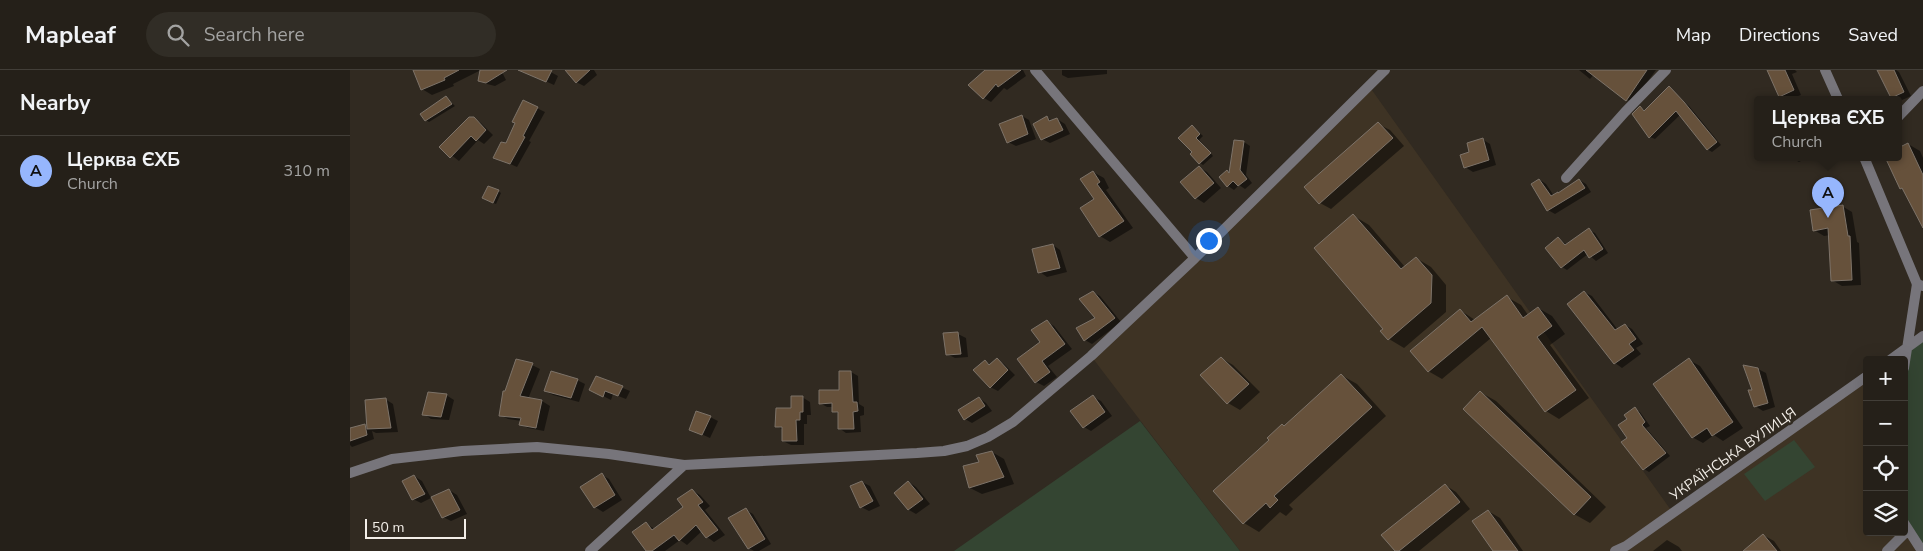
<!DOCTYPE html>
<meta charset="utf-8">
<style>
:root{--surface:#252019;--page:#312d26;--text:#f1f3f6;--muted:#a3a3a2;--line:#423e38;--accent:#96b6fd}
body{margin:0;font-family:"Nunito Sans",sans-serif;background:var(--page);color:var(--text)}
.controls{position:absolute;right:15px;bottom:15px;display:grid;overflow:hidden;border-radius:5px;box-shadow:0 5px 20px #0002}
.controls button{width:45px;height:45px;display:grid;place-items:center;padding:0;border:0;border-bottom:1px solid var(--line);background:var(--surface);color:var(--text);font:25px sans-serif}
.scale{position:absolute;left:15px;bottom:12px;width:101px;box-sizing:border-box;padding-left:5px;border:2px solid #f3eee8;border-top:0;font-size:14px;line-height:18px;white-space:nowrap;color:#f3eee8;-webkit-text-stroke:4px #312a21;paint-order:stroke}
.you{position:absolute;left:858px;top:170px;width:18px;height:18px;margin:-12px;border:4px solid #fff;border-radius:50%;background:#1a73e8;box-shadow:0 0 0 8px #1a73e833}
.badge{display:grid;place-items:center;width:32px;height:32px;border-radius:50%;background:var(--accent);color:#111;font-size:16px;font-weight:700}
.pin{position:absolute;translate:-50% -41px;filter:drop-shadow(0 1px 2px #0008)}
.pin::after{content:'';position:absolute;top:26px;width:18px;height:15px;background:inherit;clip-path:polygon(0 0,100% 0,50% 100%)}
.popup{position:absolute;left:1404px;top:26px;width:148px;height:65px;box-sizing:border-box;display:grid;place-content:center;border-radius:5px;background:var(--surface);filter:drop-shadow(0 1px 4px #0005);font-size:16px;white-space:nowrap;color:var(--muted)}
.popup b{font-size:19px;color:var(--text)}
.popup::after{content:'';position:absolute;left:50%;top:100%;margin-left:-10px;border:10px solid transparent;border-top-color:var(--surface)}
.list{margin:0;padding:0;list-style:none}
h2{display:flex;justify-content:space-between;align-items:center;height:65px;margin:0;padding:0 20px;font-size:21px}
h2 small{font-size:16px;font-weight:400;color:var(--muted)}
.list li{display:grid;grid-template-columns:32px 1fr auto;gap:15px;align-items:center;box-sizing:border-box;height:70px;padding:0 20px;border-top:1px solid var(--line)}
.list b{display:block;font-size:19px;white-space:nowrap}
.list p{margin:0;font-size:16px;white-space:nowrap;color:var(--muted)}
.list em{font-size:16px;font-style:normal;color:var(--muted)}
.icon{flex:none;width:28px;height:28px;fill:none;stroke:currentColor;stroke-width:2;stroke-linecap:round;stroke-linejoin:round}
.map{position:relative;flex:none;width:1573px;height:481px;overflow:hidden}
header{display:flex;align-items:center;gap:30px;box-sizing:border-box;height:70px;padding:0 25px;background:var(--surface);border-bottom:1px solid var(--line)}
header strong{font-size:24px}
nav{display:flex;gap:28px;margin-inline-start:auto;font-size:18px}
.search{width:350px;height:45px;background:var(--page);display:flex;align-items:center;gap:12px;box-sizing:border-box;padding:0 18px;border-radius:28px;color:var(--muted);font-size:19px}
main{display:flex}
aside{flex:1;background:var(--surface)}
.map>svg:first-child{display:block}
</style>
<header>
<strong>Mapleaf</strong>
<div class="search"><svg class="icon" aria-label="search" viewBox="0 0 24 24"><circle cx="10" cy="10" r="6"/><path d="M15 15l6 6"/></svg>Search here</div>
<nav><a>Map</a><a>Directions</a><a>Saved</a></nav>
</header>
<main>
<aside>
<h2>Nearby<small></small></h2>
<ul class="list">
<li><span class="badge">A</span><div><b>Церква ЄХБ</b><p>Church</p></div><em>310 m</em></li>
</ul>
</aside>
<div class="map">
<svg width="1573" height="481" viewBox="0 0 1573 481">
<rect width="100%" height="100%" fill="#312a21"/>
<path fill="#3e3324" d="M 1019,16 L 1323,443 L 1517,306 L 1517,462 L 1554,462 L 1572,481 L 890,481 L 741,286 Z"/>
<path fill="#344532" d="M 1573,266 L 1573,481 L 1554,453 L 1554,298 L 1559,277 Z
M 790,351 L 890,481 L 604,481 Z
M 1444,370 L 1465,397 L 1415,431 L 1394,404 Z"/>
<path fill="#0007" d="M 67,0 L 131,0 L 103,14 L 104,16 L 82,25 L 72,19 Z
M 131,0 L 146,0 L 153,4 L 156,10 L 145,16 L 137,14 L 129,10 Z
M 181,0 L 197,0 L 208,6 L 204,15 L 180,4 Z
M 216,0 L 244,0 L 247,5 L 234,16 L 226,12 Z
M 635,0 L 673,0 L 676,6 L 657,20 L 654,18 L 641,32 L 634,28 Z
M 712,0 L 757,0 L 757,4 L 718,8 L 712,5 Z
M 1229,0 L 1245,0 L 1247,1 L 1240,9 Z
M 1265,0 L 1306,0 L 1282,33 L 1249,8 Z
M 1418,0 L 1445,0 L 1447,2 L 1442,4 L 1451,25 L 1440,29 L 1436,29 L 1430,26 Z
M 1536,0 L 1546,0 L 1549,2 L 1561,26 L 1550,31 L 1542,27 Z
M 1319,18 L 1339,36 L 1371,75 L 1362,82 L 1357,79 L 1330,45 L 1305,69 L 1300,67 L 1291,38 L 1296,41 Z
M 96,27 L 105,36 L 79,52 L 76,50 Z
M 174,32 L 195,42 L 179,71 L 181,72 L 167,97 L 144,87 L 157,75 Z
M 672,46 L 679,50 L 686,69 L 666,76 L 658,72 Z
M 123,48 L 131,53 L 143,65 L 134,74 L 128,70 L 109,91 L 91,77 Z
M 697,48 L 703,51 L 707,49 L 715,54 L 720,64 L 700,73 L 692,69 Z
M 1028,54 L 1040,60 L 1054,76 L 981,139 L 970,133 Z
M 842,56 L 853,66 L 849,70 L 863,86 L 853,95 L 850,93 L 843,82 Z
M 1132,69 L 1140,74 L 1146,95 L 1123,102 L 1115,97 L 1121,83 Z
M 894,72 L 900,76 L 896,105 L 902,113 L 895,119 L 889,115 L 884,120 L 878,116 L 880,104 Z
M 1558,74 L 1570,81 L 1573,88 L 1573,155 L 1554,120 L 1551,118 L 1536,87 L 1548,87 L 1548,79 Z
M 1440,87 L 1459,87 L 1449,92 Z
M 849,97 L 857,102 L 871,118 L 854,133 L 846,128 L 832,112 Z
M 743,102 L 754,108 L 759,118 L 756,120 L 783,158 L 760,172 L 750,166 Z
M 1190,110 L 1196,114 L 1204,126 L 1229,110 L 1236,114 L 1241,122 L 1205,144 L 1198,140 L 1182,115 Z
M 148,121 L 151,123 L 146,134 L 137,130 Z
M 1492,136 L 1502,142 L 1507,172 L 1509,173 L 1511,215 L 1492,216 L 1482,210 L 1480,165 L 1474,166 L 1464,160 Z
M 1004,146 L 1019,155 L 1055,197 L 1066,188 L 1081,197 L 1096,215 L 1096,242 L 1054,278 L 1039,269 L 1032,261 L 1035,259 Z
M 1239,160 L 1245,163 L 1258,183 L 1246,191 L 1238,184 L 1217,200 L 1212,197 L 1209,168 L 1217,175 Z
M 703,175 L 710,180 L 717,202 L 697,207 L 690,202 Z
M 743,222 L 750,226 L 771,252 L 742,274 L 735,270 L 747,248 Z
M 1234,222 L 1242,226 L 1268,260 L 1275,255 L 1282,259 L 1293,274 L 1286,278 L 1291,284 L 1272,298 L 1265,293 Z
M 1157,227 L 1171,235 L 1178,245 L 1188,238 L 1202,246 L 1215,264 L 1200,275 L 1239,328 L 1209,349 L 1196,341 L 1141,268 L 1092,309 L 1078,301 L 1110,240 L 1125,250 Z
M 697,252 L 704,256 L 722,279 L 698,296 L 707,307 L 694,316 L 686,312 L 692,272 Z
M 608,264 L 616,268 L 618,287 L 605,288 L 597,284 Z
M 871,288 L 883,295 L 910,322 L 890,340 L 878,333 L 851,305 Z
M 647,290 L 654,294 L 665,305 L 648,321 L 640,317 L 635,292 L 641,295 Z
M 1339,290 L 1350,296 L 1393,358 L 1373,371 L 1364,365 L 1353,373 L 1342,367 Z
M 182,295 L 190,299 L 178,329 L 192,331 L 200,336 L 194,361 L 178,358 L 171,354 L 172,351 L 158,349 L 150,345 Z
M 1408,299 L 1416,303 L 1425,337 L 1413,341 L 1405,336 L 1404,321 Z
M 490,302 L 501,302 L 508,306 L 509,334 L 514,337 L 514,345 L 510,346 L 511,362 L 496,363 L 489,358 L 489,344 L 483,341 L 483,337 L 477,337 L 470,333 L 490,322 Z
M 991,305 L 1007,314 L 1036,346 L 939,435 L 943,439 L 936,446 L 930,442 L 909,462 L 894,453 L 921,370 L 933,355 L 935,357 Z
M 247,307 L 280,321 L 276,329 L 263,324 L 261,330 L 249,324 Z
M 227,310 L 235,314 L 229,332 L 203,325 L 195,321 Z
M 1130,322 L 1146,331 L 1256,437 L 1240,453 L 1224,444 Z
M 96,325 L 104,330 L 99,350 L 81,349 L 74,344 Z
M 452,327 L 460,332 L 461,345 L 457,345 L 457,354 L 454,354 L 454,375 L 441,375 L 433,371 L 433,360 L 427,356 Z
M 743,327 L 751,331 L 762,346 L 741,361 L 734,357 Z
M 629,328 L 636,333 L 642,341 L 622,353 L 615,349 Z
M 35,329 L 43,334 L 48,362 L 26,363 L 22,361 L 24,369 L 2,377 L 0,375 L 0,360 L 14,355 L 18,357 Z
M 1285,339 L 1290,342 L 1300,356 L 1296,358 L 1320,386 L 1299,402 L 1294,399 L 1279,368 L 1278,350 Z
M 360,347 L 368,351 L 360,368 L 340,359 Z
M 642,382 L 654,389 L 664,414 L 632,424 L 620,418 L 614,397 L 631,392 Z
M 252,405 L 259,409 L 272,430 L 253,442 L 245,437 Z
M 64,406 L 72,411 L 81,428 L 99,420 L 107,425 L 117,444 L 101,451 L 93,447 L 83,427 L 71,433 L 63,429 Z
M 512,412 L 520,416 L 530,436 L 519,441 L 511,437 Z
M 559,412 L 566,417 L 580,434 L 566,444 L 559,440 L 545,423 Z
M 1095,415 L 1106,422 L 1120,439 L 1069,481 L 1046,481 Z
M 342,420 L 350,425 L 360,436 L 355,440 L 375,465 L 364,472 L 357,467 L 352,461 L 337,475 L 330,470 L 315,481 L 297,481 L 296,454 L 305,459 L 335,437 Z
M 396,440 L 403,444 L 421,474 L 409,481 L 404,481 L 399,478 Z
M 1138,441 L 1150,448 L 1173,481 L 1145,481 Z
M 1413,465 L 1424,471 L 1431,481 L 1395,481 Z
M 1317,470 L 1329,477 L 1332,481 L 1303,481 Z"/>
<path fill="#66513b" stroke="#7d7369" d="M 63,0 L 109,0 L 94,8 L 95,10 L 71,20 Z
M 130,0 L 157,0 L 136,13 L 128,11 Z
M 168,0 L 202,0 L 196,12 Z
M 215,0 L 240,0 L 226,13 Z
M 635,0 L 671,0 L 648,17 L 646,14 L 633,29 L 618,15 Z
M 1236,0 L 1297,0 L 1276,31 Z
M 1417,0 L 1435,0 L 1444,20 L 1429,27 Z
M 1527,0 L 1544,0 L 1554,22 L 1541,28 Z
M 1319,16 L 1334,32 L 1367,72 L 1357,80 L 1326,41 L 1299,68 L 1282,44 L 1290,36 L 1294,41 Z
M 96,26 L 102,34 L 75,51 L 70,44 Z
M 173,30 L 188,37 L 173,66 L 175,67 L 160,94 L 143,88 L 151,72 L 156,73 L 165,53 L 162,52 Z
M 672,45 L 678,64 L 657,73 L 649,54 Z
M 697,46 L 699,51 L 707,48 L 713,60 L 691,70 L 683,54 Z
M 119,47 L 124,47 L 136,60 L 126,71 L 121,66 L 100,88 L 89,77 Z
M 1028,52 L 1043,68 L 969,134 L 954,117 Z
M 842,55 L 850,64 L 846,68 L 861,83 L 849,94 L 840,84 L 842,82 L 828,68 Z
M 1133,68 L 1139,90 L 1114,98 L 1110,85 L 1119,82 L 1117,73 Z
M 884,70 L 894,71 L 890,100 L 897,109 L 888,116 L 883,111 L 877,117 L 869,107 L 877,100 L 879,103 Z
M 1558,73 L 1573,105 L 1573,158 L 1552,118 L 1550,119 L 1535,87 L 1548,87 L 1548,78 Z
M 849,96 L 864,113 L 845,129 L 830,112 Z
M 743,101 L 750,112 L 747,114 L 774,151 L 749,167 L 730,138 L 744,129 L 730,109 Z
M 1189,109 L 1201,126 L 1208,122 L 1208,123 L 1229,109 L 1235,118 L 1197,141 L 1181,114 Z
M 138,116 L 149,120 L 143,133 L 132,128 Z
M 1493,135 L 1498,166 L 1500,166 L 1502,210 L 1481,211 L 1478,158 L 1463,161 L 1460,140 Z
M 1003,144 L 1051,199 L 1066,187 L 1082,205 L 1081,233 L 1038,270 L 1030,261 L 1033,259 L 964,178 Z
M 1239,158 L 1253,179 L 1239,188 L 1234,180 L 1211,198 L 1195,178 L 1208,167 L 1215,175 Z
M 703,174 L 710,198 L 688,203 L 682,179 Z
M 743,221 L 765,248 L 734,271 L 726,258 L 745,248 L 729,229 Z
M 1234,221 L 1265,260 L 1275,254 L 1286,269 L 1279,274 L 1284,280 L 1264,294 L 1217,234 Z
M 1157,225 L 1173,248 L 1188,237 L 1202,256 L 1187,267 L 1226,320 L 1195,342 L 1132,257 L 1078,302 L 1060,281 L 1110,239 L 1121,252 Z
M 697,250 L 715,274 L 692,291 L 700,302 L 685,313 L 667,289 L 690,272 L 681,260 Z
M 608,262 L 611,284 L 596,285 L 593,263 Z
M 871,287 L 899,314 L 877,334 L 850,305 Z
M 647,288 L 658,300 L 640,318 L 623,300 L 635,290 L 639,295 Z
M 1339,288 L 1383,352 L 1362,366 L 1357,358 L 1342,368 L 1303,314 Z
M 166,289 L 183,293 L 170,326 L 192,330 L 186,358 L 169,355 L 171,348 L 149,346 L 153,321 L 155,321 Z
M 1393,295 L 1408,298 L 1418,333 L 1404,337 L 1398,320 L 1402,320 Z
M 201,301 L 228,309 L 221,328 L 194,321 Z
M 489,301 L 501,301 L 503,332 L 507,332 L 508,341 L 503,342 L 504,359 L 488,359 L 488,342 L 482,342 L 482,333 L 469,334 L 469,320 L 489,320 Z
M 991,304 L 1022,337 L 924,426 L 928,430 L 920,438 L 916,433 L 893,454 L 863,421 L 919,370 L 917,368 L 932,354 L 934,356 Z
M 246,306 L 273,316 L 268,326 L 255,321 L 253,327 L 239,320 Z
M 1130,321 L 1241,427 L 1224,445 L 1113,339 Z
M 78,322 L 97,324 L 91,347 L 72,345 Z
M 743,325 L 755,342 L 733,358 L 720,341 Z
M 441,326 L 453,326 L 453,342 L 450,342 L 450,350 L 446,350 L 447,371 L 432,371 L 432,357 L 425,357 L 426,338 L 441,338 Z
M 629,327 L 635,336 L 614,350 L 608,340 Z
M 36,328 L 41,358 L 17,359 L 15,330 Z
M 1285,337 L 1295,352 L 1292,355 L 1316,383 L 1293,400 L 1271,372 L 1277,368 L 1268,355 L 1277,349 L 1274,345 Z
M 346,341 L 361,346 L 352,365 L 339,360 Z
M 15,354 L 17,365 L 0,371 L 0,358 Z
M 642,381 L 654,407 L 619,418 L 613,396 L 629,392 L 626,385 Z
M 252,403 L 265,425 L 244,438 L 230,417 Z
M 64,405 L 75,424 L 62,430 L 52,411 Z
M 512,411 L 523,431 L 510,438 L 500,416 Z
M 558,411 L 573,429 L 558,440 L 544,423 Z
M 1095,414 L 1110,432 L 1049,481 L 1045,481 L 1031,465 Z
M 99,419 L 110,440 L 92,448 L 81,427 Z
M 342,419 L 353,432 L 348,435 L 368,460 L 356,468 L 346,455 L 329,471 L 324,465 L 302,481 L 296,481 L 282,462 L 296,452 L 302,460 L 333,437 L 327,429 Z
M 396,438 L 415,469 L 398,479 L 378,448 Z
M 1138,440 L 1168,481 L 1143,481 L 1122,451 Z
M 1413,464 L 1427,481 L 1393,481 Z"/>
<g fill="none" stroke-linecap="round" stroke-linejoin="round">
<path stroke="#77757b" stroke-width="10" d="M 685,0 L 845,188
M 1548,47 L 1573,21
M 1216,108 L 1275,42 L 1316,0
M 1540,290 L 1573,266
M 1554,298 L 1567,214
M 0,403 L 42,389 L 112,381 L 187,377 L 259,384 L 334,395 L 567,383 L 594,381 L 617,376 L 638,367 L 663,352 L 741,286 L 845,188 L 1035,0
M 1554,453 L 1572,481
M 240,481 L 334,395
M 1265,481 L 1276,476 L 1517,306
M 1537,481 L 1558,460"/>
<path stroke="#77757b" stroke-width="10" d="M 1475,0 L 1488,29
M 1514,87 L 1567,214 L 1573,216"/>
</g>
<g text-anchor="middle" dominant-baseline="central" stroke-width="5" stroke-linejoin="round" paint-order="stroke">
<g font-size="14" fill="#f3eee8" stroke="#312a21">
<text transform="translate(1383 384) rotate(-35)">УКРАЇНСЬКА ВУЛИЦЯ</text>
</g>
</g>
</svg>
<div class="controls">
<button>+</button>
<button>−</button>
<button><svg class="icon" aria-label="locate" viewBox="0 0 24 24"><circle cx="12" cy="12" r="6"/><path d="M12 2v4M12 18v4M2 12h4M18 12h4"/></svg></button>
<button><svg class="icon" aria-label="layers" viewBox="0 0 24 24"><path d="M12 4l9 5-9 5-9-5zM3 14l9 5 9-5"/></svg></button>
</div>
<div class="scale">50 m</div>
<div class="you"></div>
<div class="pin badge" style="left:1478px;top:148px">A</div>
<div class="popup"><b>Церква ЄХБ</b>Church</div>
</div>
</main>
